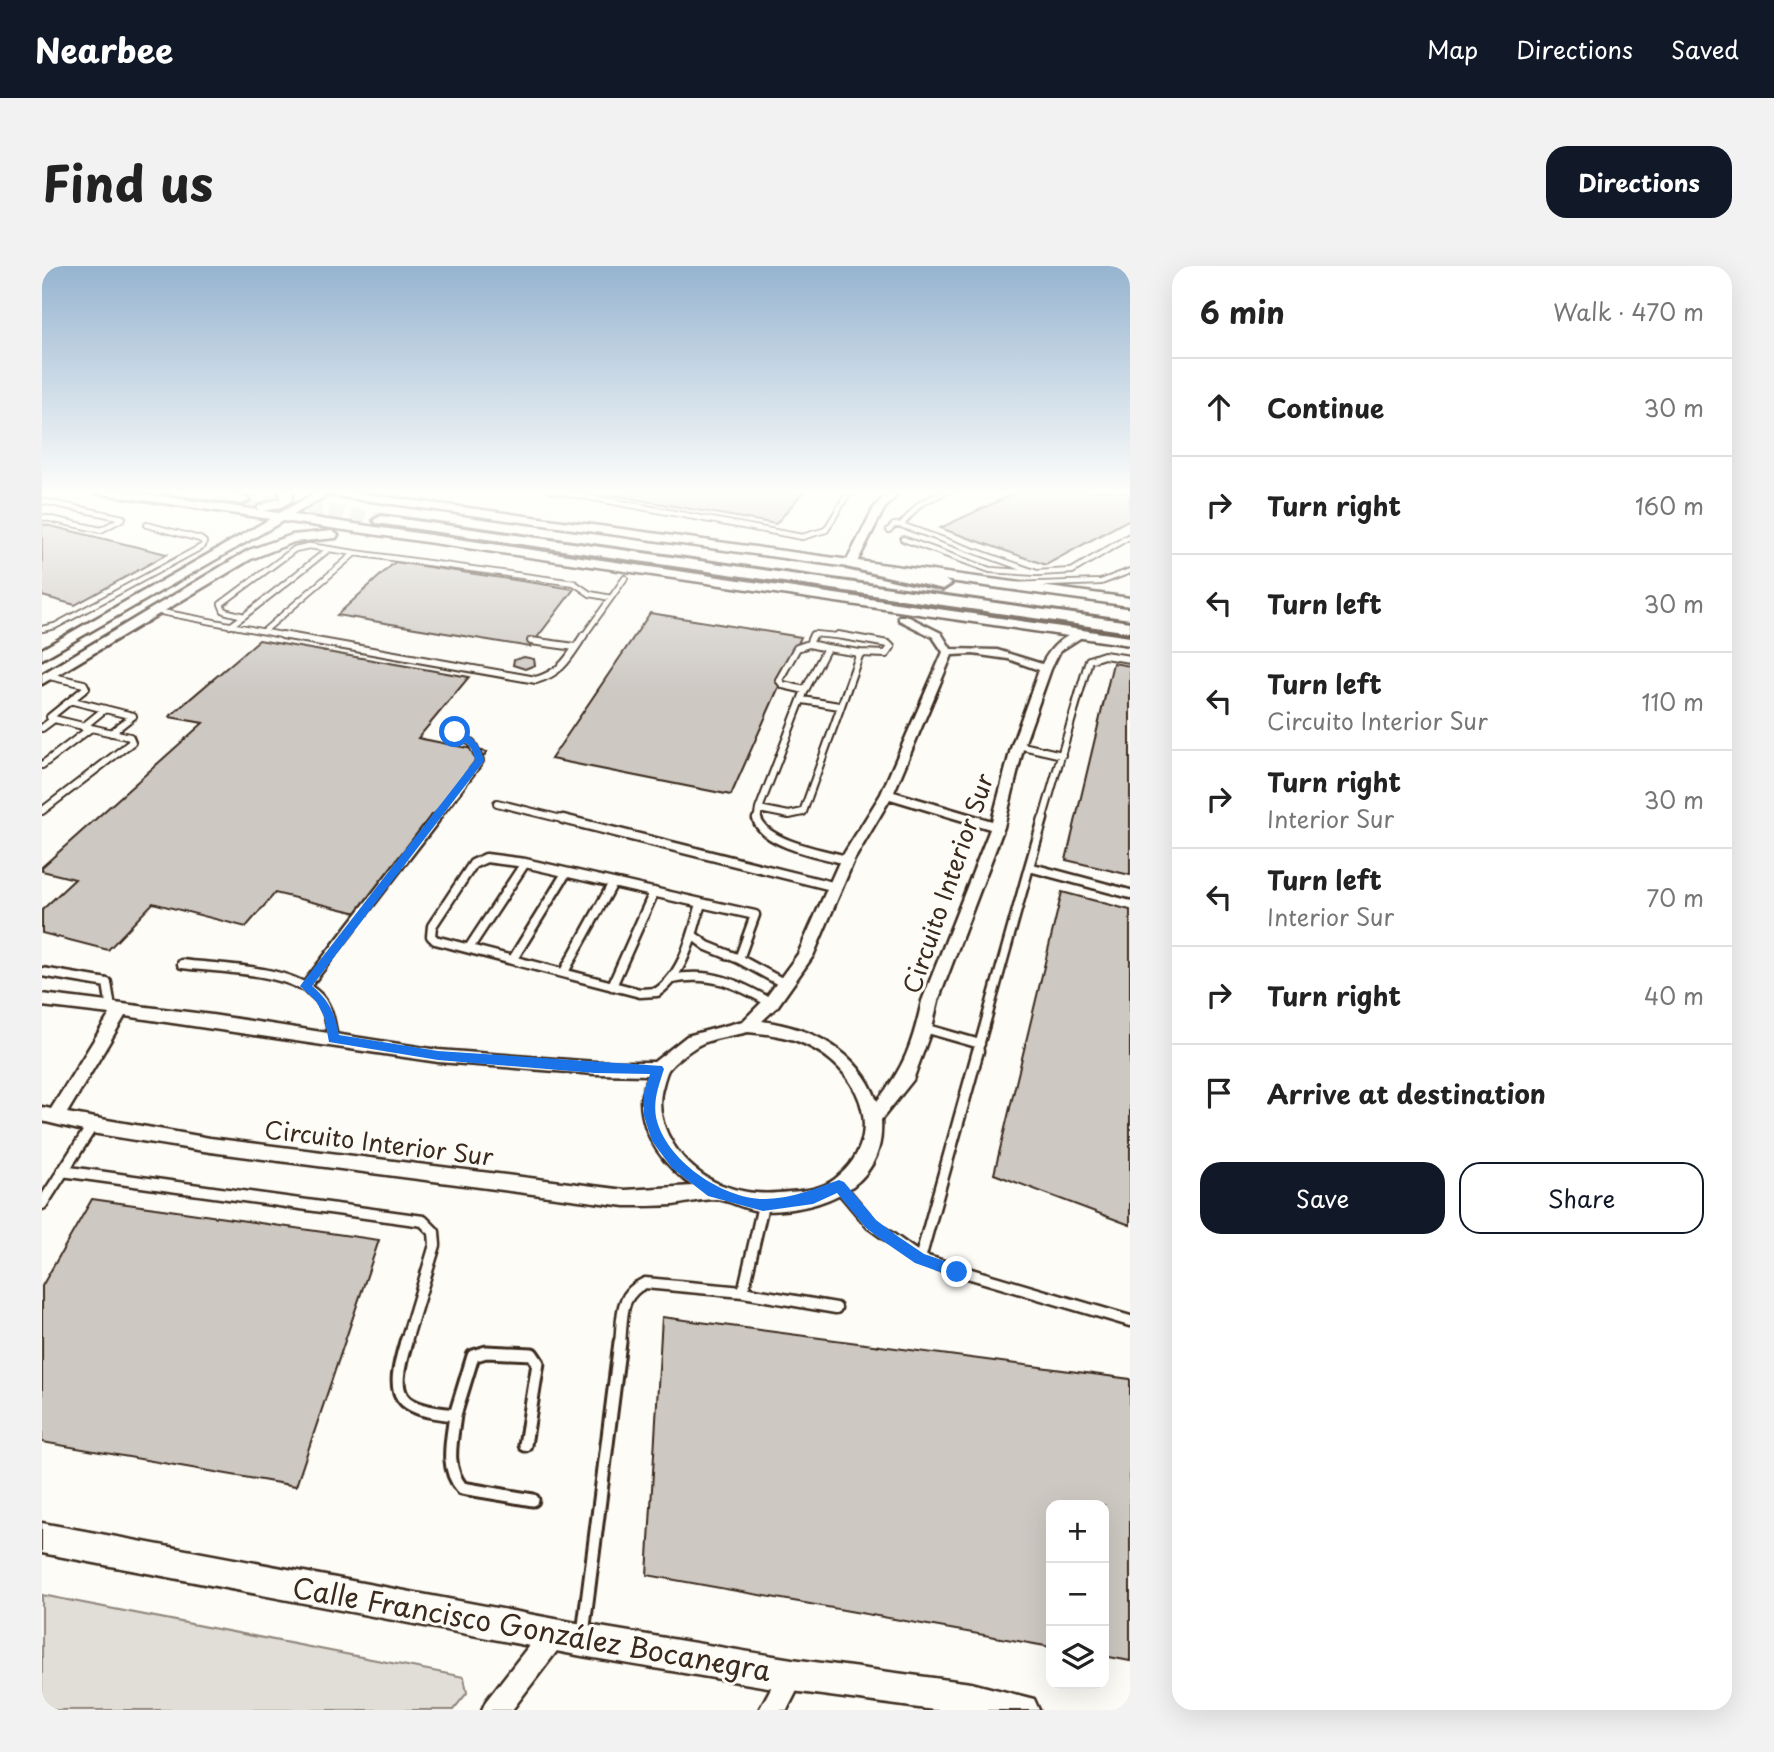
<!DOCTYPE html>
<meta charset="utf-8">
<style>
:root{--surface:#fff;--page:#f2f2f2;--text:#222;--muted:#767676;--line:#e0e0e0;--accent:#111827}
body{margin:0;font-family:"Playpen Sans",sans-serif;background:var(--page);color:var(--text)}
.controls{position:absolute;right:21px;bottom:21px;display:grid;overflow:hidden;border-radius:14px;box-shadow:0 7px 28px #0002}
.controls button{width:63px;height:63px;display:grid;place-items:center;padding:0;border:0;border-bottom:2px solid var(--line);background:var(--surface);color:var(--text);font:35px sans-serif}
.stop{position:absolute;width:21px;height:21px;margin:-16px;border:5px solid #1a73e8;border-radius:50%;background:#fff}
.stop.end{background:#1a73e8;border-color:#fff;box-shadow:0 2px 7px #0008}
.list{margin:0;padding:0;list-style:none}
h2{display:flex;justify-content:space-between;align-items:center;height:91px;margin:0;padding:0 28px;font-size:30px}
h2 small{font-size:23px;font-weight:400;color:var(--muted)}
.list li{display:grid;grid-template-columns:46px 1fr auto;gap:21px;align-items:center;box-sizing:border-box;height:98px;padding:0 28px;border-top:2px solid var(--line)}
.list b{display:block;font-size:26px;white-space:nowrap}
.list p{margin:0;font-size:23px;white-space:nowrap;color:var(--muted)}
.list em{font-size:23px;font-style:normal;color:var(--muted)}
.actions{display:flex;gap:14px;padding:21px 28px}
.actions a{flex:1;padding:16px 0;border:2px solid var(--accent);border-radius:21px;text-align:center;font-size:24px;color:var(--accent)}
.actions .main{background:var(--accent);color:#fff}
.icon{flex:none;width:38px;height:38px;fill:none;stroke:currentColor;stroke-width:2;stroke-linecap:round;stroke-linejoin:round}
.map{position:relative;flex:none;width:1088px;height:1444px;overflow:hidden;border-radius:21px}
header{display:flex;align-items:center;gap:42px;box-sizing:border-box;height:98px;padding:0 35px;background:var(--accent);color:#fff}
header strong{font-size:33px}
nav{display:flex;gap:38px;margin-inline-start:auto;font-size:24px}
.intro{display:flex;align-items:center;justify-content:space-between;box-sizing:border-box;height:168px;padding:0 42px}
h1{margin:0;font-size:49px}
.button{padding:18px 32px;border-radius:21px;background:var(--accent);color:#fff;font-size:24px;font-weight:700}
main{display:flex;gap:42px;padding:0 42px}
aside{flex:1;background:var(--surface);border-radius:21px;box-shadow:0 7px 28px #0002}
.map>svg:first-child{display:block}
</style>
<header>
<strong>Nearbee</strong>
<nav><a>Map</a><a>Directions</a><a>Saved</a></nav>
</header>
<div class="intro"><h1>Find us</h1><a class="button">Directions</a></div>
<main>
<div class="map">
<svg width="1088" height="1444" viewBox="0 0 1088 1444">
<rect width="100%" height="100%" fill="#fdfcf7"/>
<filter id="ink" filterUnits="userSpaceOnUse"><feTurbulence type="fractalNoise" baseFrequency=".0143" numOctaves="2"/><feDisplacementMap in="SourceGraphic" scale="14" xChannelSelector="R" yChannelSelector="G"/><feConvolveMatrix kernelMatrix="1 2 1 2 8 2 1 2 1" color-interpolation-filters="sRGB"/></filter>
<g filter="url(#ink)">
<path fill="#e1ded7" stroke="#8e847a" stroke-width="2" d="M 0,1329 L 422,1411 L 425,1427 L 411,1444 L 0,1444 Z"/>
<path fill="#cdc8c2" stroke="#3b2a1e" stroke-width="2" d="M 541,224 L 763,224 L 734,258 Z
M 980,224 L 1073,224 L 1088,228 L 1088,253 L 1004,299 L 898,262 Z
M 0,258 L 125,288 L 33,339 L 0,330 Z
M 353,296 L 532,323 L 488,381 L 295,349 Z
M 608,347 L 759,371 L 689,529 L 509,493 Z
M 217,374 L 427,411 L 376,472 L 445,486 L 324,649 L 233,627 L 204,661 L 111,637 L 66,684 L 0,667 L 0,644 L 33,613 L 0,605 L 0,601 L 161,457 L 127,451 Z
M 482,391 L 492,393 L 493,399 L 483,403 L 471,399 L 472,394 Z
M 1071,397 L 1088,400 L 1088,609 L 1024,594 Z
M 1020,626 L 1088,644 L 1088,959 L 952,908 Z
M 50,933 L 337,974 L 254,1220 L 0,1176 L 0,1020 Z
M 620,1051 L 1088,1113 L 1088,1395 L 1062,1390 L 1062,1239 L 1009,1239 L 1009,1381 L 605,1309 Z"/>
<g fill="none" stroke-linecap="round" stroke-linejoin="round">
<path stroke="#d6d2cc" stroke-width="15" stroke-dasharray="15 7" stroke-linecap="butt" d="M 200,234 L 339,254"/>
<g stroke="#3b2a1e" stroke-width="8">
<path id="service-far4" d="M 508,224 L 760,271 L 784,264 L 808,224
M 0,235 L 81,252 L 59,264 L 0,251
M 859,259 L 878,238 L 907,224
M 847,264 L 852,259 L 859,259 L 995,307 L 948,304 L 861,273
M 313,287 L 532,317 L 548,328 L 569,332 L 583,312
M 995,307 L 1030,305 L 1088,270
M 972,319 L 1059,316 L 1088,305
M 114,345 L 250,371
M 202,350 L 287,283 L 313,287 L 222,365
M 188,360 L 202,350 L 182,345 L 179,338 L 253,283 L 267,280 L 287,283
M 0,363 L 13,360 L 161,280 L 162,276 L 158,273 L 105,259
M 541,371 L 569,332
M 771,371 L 772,368 L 806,371"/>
</g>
<g stroke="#3b2a1e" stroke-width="10">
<path id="service-far3" d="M 240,369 L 494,414 C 521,406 527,391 542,369
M 489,375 L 533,381
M 785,382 L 818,387
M 7,410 L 42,418 L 44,422 L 8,451 L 12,453
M 763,424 L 741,419 L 737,414 L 755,382 L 767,378
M 761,434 L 797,440
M 31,435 L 91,450
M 41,461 L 63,443
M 0,462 L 12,453 L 49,462 L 0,499
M 69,467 L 91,450
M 976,479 L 1020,489
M 455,537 L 528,555
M 717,543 L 747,549 L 761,546 L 818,387 L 844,388 L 849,381 L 846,378 L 796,369
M 717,543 L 763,424 L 785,382 L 767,378 L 771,369
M 0,545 L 90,476 L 88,471 L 49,462
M 392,555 L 438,495 L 430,477 L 413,466
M 715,555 L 717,543
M 1000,555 L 1047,394 L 1062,389 L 1088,393"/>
</g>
<g stroke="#3b2a1e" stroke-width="13">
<path id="service-far2" d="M 521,553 L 794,621
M 715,553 C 722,578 782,588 805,594
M 1001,553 L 987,601 L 1088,628
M 444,592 L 483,597 L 659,637 C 651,667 642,708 615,726 L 598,727 L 393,674 L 389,670 L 390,660 L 431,598 Z
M 659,637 L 713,649 L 697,693
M 650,669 L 665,680 L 697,693 L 743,718
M 427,682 L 483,597
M 471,693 L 524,607
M 140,698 C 179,703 249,702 277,732 C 287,743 289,759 291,773
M 0,706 L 65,717 L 69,742
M 522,706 L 571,617
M 630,713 C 669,705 696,718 729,737
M 264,720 L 393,553
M 570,720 L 612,626
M 882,762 L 938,778
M 935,787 L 987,601"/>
</g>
<g stroke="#3b2a1e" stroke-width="15">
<path id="service-far1" d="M 20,905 L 381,955 L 392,966 L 393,979 L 363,1078
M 797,920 L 829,958 L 878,993 L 1088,1055
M 0,938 L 50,860
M 878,993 L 936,785
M 701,1026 L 794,1042
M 578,1078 C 581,1052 576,1029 603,1017 L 701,1026 L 721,939"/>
</g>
<g stroke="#3b2a1e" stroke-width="17">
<path id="service" d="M 364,1076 C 347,1132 355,1143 413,1149 C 410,1174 402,1201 420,1222 L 491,1234
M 413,1149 L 431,1090 L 444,1086 L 490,1088 L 496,1097 L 483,1179
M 541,1368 L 578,1076"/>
</g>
<g stroke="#3b2a1e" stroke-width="5">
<path id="minor" d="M 857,350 L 865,350 L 899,367 L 909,383 L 955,384 L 1000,398 C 1010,379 1021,370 1041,364 L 1046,367 L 1018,385 L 1009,403 L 982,479 L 962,561 L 896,735 L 890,762 L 871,814 L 839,854 C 844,923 777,945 720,945 C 704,945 689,934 674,933 C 660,933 645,937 631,939 C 615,940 599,940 583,940 L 168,886 L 50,867 L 0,855 L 0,841 L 9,843 L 68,748 L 0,740 L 0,728 L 170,749 L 396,784 L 553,796 L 612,796 L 645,770 L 701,755 L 723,733 L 756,688 L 798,594 L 839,528 L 901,386 L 891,371 L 857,354 ZM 931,388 L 966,393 L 997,404 L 970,479 L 950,555 L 852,526 L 910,389 ZM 848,533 L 948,563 L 880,735 C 871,776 862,803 835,835 C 817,785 770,762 720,755 L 735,741 L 771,690 L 812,594 ZM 83,750 L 396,796 L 553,808 L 607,809 C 604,817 599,827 599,835 C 600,871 623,901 651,920 L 583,924 L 168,872 L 25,847 ZM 706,766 C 729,768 752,771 772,783 C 823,811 843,875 793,913 C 780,923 763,925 747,926 C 723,929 703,928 680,919 C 642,905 608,859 621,819 C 622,815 624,808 626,804 C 632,796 647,785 655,780 C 669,772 690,770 706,766 Z
M 512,1355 L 521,1359 L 525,1368 L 521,1377 L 470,1444 L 440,1444 L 444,1435 L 503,1359 Z
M 750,1396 L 759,1400 L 763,1409 L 745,1444 L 717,1444 L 741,1400 Z"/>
</g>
<g stroke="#3b2a1e" stroke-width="5">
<path id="tertiary" d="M 848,224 L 859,224 L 842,243 L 813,300 L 805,300 L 803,298 L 832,242 Z
M 0,1257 L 540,1358 L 750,1393 L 929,1417 L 992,1433 L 997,1444 L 892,1444 L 750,1425 L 540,1390 L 0,1287 Z"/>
</g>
<g stroke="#3b2a1e" stroke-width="5">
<path id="secondary" d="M 49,224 L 76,224 L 216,244 L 216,240 L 239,232 L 236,224 L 248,224 L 251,227 L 249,235 L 239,241 L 222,245 L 237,247 L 272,228 L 265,224 L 293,224 L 1088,332 L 1088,340 L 285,229 L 251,249 L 1088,371 L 1088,379 L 241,255 L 0,393 L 0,383 L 228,253 L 54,227 Z
M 290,265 L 296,269 L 294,272 L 252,276 L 209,293 L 0,418 L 0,408 L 207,284 L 250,269 Z"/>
</g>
<g stroke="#3b2a1e" stroke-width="6">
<path id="trunk" d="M 122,224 C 142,223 192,222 207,234 L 200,238 L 129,228 Z
M 339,250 L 1088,356 L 1088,366 L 334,257 L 332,254 Z
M 809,294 L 901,313 L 909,318 L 901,323 L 804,301 L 802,298 Z"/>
</g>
<use href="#service-far4" stroke="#fdfcf7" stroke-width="4.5"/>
<use href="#service-far3" stroke="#fdfcf7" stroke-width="6"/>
<use href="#service-far2" stroke="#fdfcf7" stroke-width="8"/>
<use href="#service-far1" stroke="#fdfcf7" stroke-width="10"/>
<use href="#service" stroke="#fdfcf7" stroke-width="11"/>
<use href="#minor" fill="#fdfcf7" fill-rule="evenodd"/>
<use href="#tertiary" fill="#fdfcf7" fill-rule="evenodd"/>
<use href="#secondary" fill="#fdfcf7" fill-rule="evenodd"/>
<use href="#trunk" fill="#fdfcf7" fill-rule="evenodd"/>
</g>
</g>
<linearGradient id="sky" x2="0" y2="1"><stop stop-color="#96b4d0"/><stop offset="0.53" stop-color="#fefefb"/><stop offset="1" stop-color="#fefefb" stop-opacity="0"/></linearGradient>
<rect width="1088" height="426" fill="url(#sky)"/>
<path fill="#1a73e8" d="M 413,463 C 430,470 438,477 442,495 L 270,720 C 287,734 293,748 297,769 L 396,785 L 620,800 L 622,803 C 617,819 611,834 614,851 C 623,894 681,934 724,933 C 751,932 772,923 797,914 L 802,916 L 834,954 L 854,969 L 882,988 L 920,1001 L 922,1006 L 920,1010 L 915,1012 L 873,997 L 844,977 L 824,962 L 795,927 L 771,938 L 721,945 L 666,930 L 630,902 L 610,875 L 602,850 L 602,826 L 608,808 L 553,807 L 396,794 L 287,776 L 282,750 L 274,735 L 258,720 L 433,494 C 430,477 422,476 409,466 Z"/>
<g text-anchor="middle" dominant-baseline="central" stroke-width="6" stroke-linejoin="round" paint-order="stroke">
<g font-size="24" fill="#3b2a1e" stroke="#fdfcf7">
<text transform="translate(905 617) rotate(-71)">Circuito Interior Sur</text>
<text transform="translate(337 876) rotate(7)">Circuito Interior Sur</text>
</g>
<g font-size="28" fill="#3b2a1e" stroke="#fdfcf7">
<text transform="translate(490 1362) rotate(10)">Calle Francisco González Bocanegra</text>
</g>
</g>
</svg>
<div class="controls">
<button>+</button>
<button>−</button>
<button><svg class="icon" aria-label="layers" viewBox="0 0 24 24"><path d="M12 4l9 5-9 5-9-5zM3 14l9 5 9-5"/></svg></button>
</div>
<div class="stop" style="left:413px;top:466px"></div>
<div class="stop end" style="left:915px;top:1006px"></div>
</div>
<aside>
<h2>6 min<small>Walk · 470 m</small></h2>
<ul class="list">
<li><svg class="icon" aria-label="ahead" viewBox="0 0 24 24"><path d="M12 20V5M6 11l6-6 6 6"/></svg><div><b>Continue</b></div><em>30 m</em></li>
<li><svg class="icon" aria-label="right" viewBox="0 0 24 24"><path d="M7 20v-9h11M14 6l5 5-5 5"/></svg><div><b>Turn right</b></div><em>160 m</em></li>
<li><svg class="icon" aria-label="left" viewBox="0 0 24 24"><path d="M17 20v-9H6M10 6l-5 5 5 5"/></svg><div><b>Turn left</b></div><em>30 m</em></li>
<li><svg class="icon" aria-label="left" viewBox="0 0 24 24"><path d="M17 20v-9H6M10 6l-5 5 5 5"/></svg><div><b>Turn left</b><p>Circuito Interior Sur</p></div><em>110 m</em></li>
<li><svg class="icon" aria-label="right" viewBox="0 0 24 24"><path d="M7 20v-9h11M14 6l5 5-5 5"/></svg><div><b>Turn right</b><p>Interior Sur</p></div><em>30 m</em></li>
<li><svg class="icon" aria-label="left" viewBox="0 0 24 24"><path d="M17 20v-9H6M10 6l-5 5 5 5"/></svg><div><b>Turn left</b><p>Interior Sur</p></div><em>70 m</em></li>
<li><svg class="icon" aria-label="right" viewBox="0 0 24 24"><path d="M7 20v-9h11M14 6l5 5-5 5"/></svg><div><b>Turn right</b></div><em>40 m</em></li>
<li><svg class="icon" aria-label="arrive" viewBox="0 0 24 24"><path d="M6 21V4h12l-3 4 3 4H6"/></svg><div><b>Arrive at destination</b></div></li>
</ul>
<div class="actions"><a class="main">Save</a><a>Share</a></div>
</aside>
</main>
